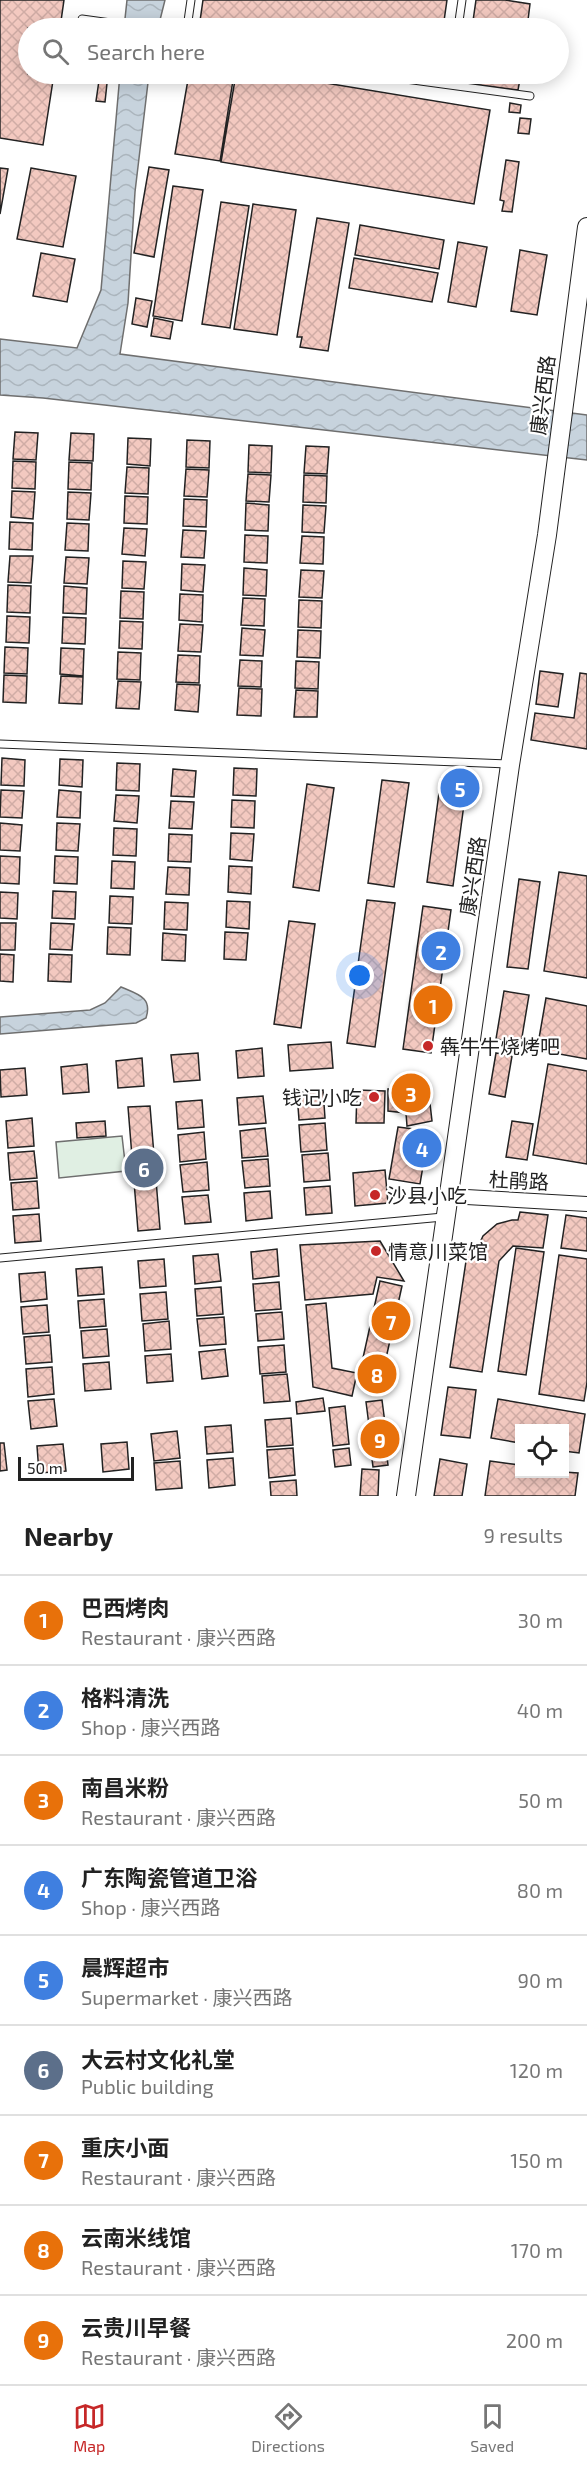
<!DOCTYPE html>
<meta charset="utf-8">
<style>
:root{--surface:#fff;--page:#f2f2f2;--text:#222;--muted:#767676;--line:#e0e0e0;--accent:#c62828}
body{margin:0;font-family:"Exo 2","Noto Sans SC",sans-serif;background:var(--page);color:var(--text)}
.controls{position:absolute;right:18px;bottom:18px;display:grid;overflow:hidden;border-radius:0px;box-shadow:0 3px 15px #0003}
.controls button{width:54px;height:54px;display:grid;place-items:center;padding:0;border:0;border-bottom:2px solid var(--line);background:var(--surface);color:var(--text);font:30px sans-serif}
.scale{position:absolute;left:18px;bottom:15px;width:116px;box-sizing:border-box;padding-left:6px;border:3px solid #222;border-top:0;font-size:16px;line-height:21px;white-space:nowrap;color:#222;-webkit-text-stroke:4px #fff;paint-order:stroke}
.you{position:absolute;left:360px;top:976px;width:21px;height:21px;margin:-15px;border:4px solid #fff;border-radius:50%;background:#1a73e8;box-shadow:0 0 0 9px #1a73e833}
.badge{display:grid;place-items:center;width:39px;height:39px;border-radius:50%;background:var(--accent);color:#fff;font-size:20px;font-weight:700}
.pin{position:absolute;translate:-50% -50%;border:3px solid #fff;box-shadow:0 2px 6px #0006}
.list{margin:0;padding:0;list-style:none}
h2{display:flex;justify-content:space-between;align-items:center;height:78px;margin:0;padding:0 24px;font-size:26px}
h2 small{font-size:20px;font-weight:400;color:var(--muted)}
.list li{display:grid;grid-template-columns:39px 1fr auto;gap:18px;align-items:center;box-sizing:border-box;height:90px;padding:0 24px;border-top:2px solid var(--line)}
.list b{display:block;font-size:22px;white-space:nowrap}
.list p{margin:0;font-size:20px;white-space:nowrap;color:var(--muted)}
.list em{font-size:20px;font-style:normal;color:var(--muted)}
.icon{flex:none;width:33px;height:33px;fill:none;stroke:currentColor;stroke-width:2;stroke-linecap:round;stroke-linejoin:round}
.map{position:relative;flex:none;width:587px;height:1496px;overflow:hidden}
.search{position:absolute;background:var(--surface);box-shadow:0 3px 15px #0003;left:18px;right:18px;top:18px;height:66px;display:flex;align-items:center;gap:15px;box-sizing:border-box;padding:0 21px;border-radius:33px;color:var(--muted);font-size:22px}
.sheet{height:888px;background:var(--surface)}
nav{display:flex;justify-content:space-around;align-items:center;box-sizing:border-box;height:84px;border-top:2px solid var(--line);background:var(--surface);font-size:16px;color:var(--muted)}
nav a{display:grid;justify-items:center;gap:3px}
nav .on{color:var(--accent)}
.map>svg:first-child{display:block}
</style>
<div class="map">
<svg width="587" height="1496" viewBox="0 0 587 1496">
<defs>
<pattern id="water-waves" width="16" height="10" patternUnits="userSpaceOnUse" patternTransform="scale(1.5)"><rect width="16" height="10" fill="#c7d3dd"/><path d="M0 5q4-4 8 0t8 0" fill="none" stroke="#abb5bd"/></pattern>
<pattern id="building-cross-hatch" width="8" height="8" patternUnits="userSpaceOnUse" patternTransform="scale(1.5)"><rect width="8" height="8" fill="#f3c9c0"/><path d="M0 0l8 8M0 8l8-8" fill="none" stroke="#d0aca5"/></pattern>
</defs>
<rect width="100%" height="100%" fill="#fff"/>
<path fill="#e0efe3" stroke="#6f6f6f" stroke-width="1.5" d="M 122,1136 L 126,1171 L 59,1178 L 56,1142 Z"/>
<path fill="url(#water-waves)" stroke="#6f6f6f" stroke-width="1.5" d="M 127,0 L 165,0 L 158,28 L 124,28 Z
M 120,74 L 149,74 L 135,192 L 128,303 L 120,354 L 587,415 L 587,460 L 43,398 L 0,395 L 0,339 L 77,348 L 101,290 Z
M 121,987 C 137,994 153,997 146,1018 L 136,1023 L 0,1034 L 0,1017 L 90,1010 L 105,1003 Z"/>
<path fill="url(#building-cross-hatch)" stroke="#222" stroke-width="1.5" d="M 0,0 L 64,0 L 60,28 L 28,28 L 28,74 L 54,74 L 43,145 L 0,138 Z
M 203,0 L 447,0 L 443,28 L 199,28 Z
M 476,0 L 505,0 L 530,4 L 527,28 L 472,28 Z
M 100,74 L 108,74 L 105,102 L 96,101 Z
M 189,74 L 234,74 L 220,161 L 175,154 Z
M 236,74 L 271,74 L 490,110 L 474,204 L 221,162 Z
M 385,74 L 437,74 L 436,81 Z
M 466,74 L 521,74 L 518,90 L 465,83 Z
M 510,103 L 521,105 L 520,113 L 509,112 Z
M 520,118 L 531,119 L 529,134 L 518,133 Z
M 506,160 L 519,162 L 512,212 L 502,211 L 504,201 L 500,200 Z
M 149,167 L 169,170 L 154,257 L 134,253 Z
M 0,168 L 8,169 L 0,214 Z
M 31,168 L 76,176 L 63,247 L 17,239 Z
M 173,186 L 203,190 L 182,321 L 153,316 Z
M 221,202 L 249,206 L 230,328 L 202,324 Z
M 253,204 L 296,210 L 277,335 L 234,329 Z
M 317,218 L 349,223 L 328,351 L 300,347 L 302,337 L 297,337 Z
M 360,225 L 444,240 L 439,269 L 355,255 Z
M 458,242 L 487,247 L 476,307 L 448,302 Z
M 520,250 L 547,255 L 537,315 L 511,311 Z
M 41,253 L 75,259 L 67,302 L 33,296 Z
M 354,258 L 438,273 L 432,302 L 349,288 Z
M 136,298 L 152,301 L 147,327 L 132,324 Z
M 154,318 L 173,322 L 170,339 L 151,336 Z
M 15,432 L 38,433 L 36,460 L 13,459 Z
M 71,433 L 94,434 L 93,461 L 69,460 Z
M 128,438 L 151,439 L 150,466 L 127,464 Z
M 187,440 L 210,441 L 209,468 L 186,467 Z
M 249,445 L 272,446 L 271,473 L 248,472 Z
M 306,446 L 329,447 L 327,474 L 304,473 Z
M 13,461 L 36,462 L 35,489 L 12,488 Z
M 69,462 L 92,463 L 91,490 L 68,489 Z
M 127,467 L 149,468 L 148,494 L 125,493 Z
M 186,469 L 209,470 L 207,497 L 184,496 Z
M 248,474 L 271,475 L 269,502 L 246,501 Z
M 304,475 L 327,476 L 326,503 L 303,502 Z
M 12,491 L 35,492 L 33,519 L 11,517 Z
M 68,492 L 91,493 L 89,520 L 67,519 Z
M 125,496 L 148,497 L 147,524 L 124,523 Z
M 184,499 L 207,500 L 206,527 L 183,526 Z
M 246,503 L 269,505 L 268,531 L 245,530 Z
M 303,505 L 326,506 L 324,533 L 302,532 Z
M 10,522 L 33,523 L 32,550 L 9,549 Z
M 67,523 L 89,524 L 88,551 L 65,550 Z
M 124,528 L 147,529 L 145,556 L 122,554 Z
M 183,530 L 206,531 L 204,558 L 181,557 Z
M 245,535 L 268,536 L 267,563 L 244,562 Z
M 302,536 L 324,537 L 323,564 L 300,563 Z
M 10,556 L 33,556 L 31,583 L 8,582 Z
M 66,557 L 89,558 L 87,584 L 64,583 Z
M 123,561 L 146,562 L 144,589 L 122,588 Z
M 182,564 L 205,565 L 203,592 L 181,590 Z
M 244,568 L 267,570 L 266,596 L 243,595 Z
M 301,570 L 324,571 L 322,598 L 299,597 Z
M 8,585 L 31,586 L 30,613 L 7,612 Z
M 64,586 L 87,588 L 86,614 L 63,613 Z
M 121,591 L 144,592 L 143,619 L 120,618 Z
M 180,594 L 203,595 L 202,622 L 179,620 Z
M 243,598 L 265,599 L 264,626 L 241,625 Z
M 299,600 L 322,601 L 321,628 L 298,627 Z
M 7,616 L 30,617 L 29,643 L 6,642 Z
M 63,617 L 86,618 L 85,644 L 62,643 Z
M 120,621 L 143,622 L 142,649 L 119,648 Z
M 180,624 L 203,625 L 201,652 L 178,651 Z
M 242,628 L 265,630 L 263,656 L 240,655 Z
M 298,630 L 321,631 L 320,658 L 297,657 Z
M 5,647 L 28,648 L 27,674 L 4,673 Z
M 61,648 L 84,649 L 83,676 L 60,674 Z
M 118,652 L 141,653 L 140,680 L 117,679 Z
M 178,655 L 200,656 L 199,683 L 176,682 Z
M 240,660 L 262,661 L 261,687 L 238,686 Z
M 296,661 L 319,662 L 318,689 L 295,688 Z
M 540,671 L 563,674 L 558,707 L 536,704 Z
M 580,673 L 587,674 L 587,749 L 531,740 L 535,713 L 574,718 Z
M 4,675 L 27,676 L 26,703 L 3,702 Z
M 61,676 L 83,677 L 82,704 L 59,703 Z
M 118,681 L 141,682 L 139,709 L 116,708 Z
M 177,684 L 200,685 L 198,712 L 175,710 Z
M 239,688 L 262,689 L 261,716 L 237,715 Z
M 296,690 L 318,691 L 317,717 L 294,717 Z
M 2,758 L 25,760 L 24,786 L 1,785 Z
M 60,759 L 83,760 L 82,787 L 59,785 Z
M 117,763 L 140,764 L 139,791 L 116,790 Z
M 234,768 L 257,769 L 256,796 L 233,795 Z
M 173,769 L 196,771 L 194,797 L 171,796 Z
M 441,778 L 467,782 L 453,886 L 427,882 Z
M 382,780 L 409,783 L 394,887 L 368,883 Z
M 307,784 L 334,788 L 319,891 L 293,887 Z
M 1,790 L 24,791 L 22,818 L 0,817 Z
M 59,790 L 81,792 L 80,818 L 57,817 Z
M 116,795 L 139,796 L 137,823 L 114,821 Z
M 232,800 L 255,801 L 254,828 L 231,827 Z
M 171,801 L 194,802 L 192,829 L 169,828 Z
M 0,823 L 22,825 L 20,851 L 0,850 Z
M 57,823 L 80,824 L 78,851 L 56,850 Z
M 114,828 L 137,829 L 136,856 L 113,855 Z
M 231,833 L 254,834 L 252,861 L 230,859 Z
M 169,834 L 192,835 L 191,862 L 168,861 Z
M 0,856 L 20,857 L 19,884 L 0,883 Z
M 55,856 L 78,857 L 77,884 L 54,883 Z
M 112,861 L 135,862 L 134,889 L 111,888 Z
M 229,866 L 252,867 L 251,894 L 228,892 Z
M 168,867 L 190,868 L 189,895 L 166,894 Z
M 559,872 L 587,876 L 587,978 L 544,971 Z
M 519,879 L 540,882 L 528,969 L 507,967 Z
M 53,891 L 76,892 L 75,919 L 52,918 Z
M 0,892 L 18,893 L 17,919 L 0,918 Z
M 110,896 L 133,897 L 132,924 L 109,923 Z
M 367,900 L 395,903 L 375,1047 L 347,1043 Z
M 227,901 L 250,902 L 249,929 L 226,927 Z
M 165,902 L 188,903 L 187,930 L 164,929 Z
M 423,906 L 451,910 L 431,1053 L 403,1049 Z
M 289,921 L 315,924 L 301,1028 L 274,1024 Z
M 0,923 L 16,923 L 15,950 L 0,950 Z
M 51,923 L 74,924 L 72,950 L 50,949 Z
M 108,927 L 131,928 L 130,955 L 107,954 Z
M 225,932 L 248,933 L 246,960 L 224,959 Z
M 163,933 L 186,935 L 185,961 L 162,960 Z
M 0,954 L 14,955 L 13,982 L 0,981 Z
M 49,954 L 72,955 L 71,982 L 48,981 Z
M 504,991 L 529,995 L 521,1043 L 496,1039 Z
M 546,998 L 587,1006 L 587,1059 L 537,1050 Z
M 331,1042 L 333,1068 L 290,1071 L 288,1045 Z
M 262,1048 L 264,1076 L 238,1078 L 236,1051 Z
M 198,1053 L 200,1080 L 174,1082 L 171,1055 Z
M 496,1053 L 512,1056 L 505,1097 L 489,1094 Z
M 142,1058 L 144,1086 L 118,1088 L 116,1061 Z
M 87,1064 L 89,1092 L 63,1094 L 61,1067 Z
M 548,1064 L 587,1071 L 587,1164 L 533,1155 Z
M 25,1068 L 27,1095 L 1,1097 L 0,1070 Z
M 388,1089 L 406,1089 L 429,1095 L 432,1121 L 407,1126 L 406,1113 L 388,1111 Z
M 323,1090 L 325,1118 L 299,1120 L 297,1093 Z
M 357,1090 L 385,1091 L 384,1123 L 356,1123 Z
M 263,1096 L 266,1123 L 239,1125 L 237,1098 Z
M 202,1100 L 204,1127 L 178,1129 L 176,1102 Z
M 150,1106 L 160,1229 L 138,1231 L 128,1107 Z
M 32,1118 L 34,1146 L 8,1148 L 6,1121 Z
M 105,1121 L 106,1136 L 77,1138 L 76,1123 Z
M 512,1121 L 533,1124 L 527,1160 L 506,1157 Z
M 325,1123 L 327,1150 L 301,1152 L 299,1125 Z
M 398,1127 L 429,1131 L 420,1184 L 389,1179 Z
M 265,1128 L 268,1156 L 242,1158 L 240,1131 Z
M 204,1132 L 206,1159 L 180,1162 L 178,1135 Z
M 34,1151 L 37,1178 L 10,1180 L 8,1153 Z
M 328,1153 L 330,1180 L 304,1182 L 302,1155 Z
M 268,1159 L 270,1186 L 245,1188 L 242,1161 Z
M 207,1162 L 209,1190 L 183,1192 L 180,1165 Z
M 385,1170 L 388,1203 L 355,1206 L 353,1173 Z
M 37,1181 L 39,1208 L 13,1210 L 11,1183 Z
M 330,1186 L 332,1213 L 306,1215 L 304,1188 Z
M 270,1191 L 272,1218 L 246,1221 L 244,1193 Z
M 208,1195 L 211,1222 L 185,1224 L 182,1197 Z
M 520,1212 L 548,1215 L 543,1248 L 513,1246 L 499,1261 L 482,1372 L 450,1367 L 468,1248 L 477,1249 L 483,1236 L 497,1224 L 512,1220 L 518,1220 Z
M 39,1214 L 41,1241 L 15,1243 L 13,1216 Z
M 566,1215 L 587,1218 L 587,1251 L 561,1248 Z
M 380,1241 L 404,1281 L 377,1277 L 373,1294 L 305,1300 L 300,1245 Z
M 516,1248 L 544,1252 L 526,1375 L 498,1371 Z
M 277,1249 L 279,1276 L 253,1279 L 251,1252 Z
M 218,1254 L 221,1281 L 195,1284 L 193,1256 Z
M 559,1255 L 587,1259 L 587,1382 L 584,1401 L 539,1394 Z
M 164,1259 L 166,1286 L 140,1288 L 138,1261 Z
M 102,1267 L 104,1294 L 78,1296 L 76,1269 Z
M 45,1272 L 47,1299 L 21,1302 L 19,1274 Z
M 380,1281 L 402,1286 L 381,1381 L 359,1376 Z
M 279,1282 L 281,1309 L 255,1311 L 253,1284 Z
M 221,1287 L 223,1314 L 197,1316 L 195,1289 Z
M 166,1292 L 168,1319 L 142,1321 L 140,1294 Z
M 104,1299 L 106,1326 L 80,1328 L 78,1301 Z
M 326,1303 L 332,1368 L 357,1373 L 352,1396 L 313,1387 L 306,1305 Z
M 47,1305 L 49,1332 L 23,1334 L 21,1307 Z
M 282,1312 L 284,1339 L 258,1341 L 256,1314 Z
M 224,1317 L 226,1344 L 200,1346 L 197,1319 Z
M 169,1321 L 171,1349 L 145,1351 L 143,1324 Z
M 107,1329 L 109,1356 L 83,1358 L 81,1331 Z
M 50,1335 L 52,1362 L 26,1364 L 24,1337 Z
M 284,1345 L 286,1372 L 260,1374 L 258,1347 Z
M 225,1349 L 228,1376 L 202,1379 L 199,1352 Z
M 171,1354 L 173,1381 L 147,1383 L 145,1356 Z
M 109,1362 L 111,1389 L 85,1391 L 83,1364 Z
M 52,1367 L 54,1394 L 28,1397 L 26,1369 Z
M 287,1374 L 290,1401 L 264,1403 L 262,1376 Z
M 448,1387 L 476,1390 L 470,1438 L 441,1435 Z
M 323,1398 L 325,1411 L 297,1414 L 296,1402 Z
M 54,1399 L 57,1426 L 31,1429 L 28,1401 Z
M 498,1399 L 585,1414 L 579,1453 L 564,1451 L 564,1428 L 520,1428 L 520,1443 L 491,1438 Z
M 382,1400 L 386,1431 L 370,1433 L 366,1402 Z
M 345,1406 L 349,1444 L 333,1446 L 329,1408 Z
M 291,1418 L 293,1445 L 267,1447 L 265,1420 Z
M 231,1425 L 233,1452 L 207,1454 L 205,1427 Z
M 177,1431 L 180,1458 L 154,1461 L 151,1434 Z
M 384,1434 L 388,1465 L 373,1467 L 369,1436 Z
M 127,1442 L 129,1469 L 103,1472 L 101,1444 Z
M 0,1443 L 4,1443 L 7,1470 L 0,1471 Z
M 63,1444 L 66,1471 L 39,1473 L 37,1446 Z
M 293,1448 L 295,1475 L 269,1478 L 267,1450 Z
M 349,1448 L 351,1465 L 335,1467 L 333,1450 Z
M 233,1458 L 235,1485 L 209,1488 L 207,1460 Z
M 440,1459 L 467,1464 L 462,1496 L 434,1496 Z
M 180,1461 L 182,1488 L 156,1490 L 154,1463 Z
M 490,1461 L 520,1465 L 520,1474 L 564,1474 L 564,1472 L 578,1473 L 575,1496 L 485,1496 Z
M 362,1469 L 379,1470 L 378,1496 L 360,1496 Z
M 296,1480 L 297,1496 L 271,1496 L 270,1482 Z"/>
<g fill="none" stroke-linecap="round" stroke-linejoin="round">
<g stroke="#222" stroke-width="9">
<path id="service" d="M 82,19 L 147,28
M 187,28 L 191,0
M 458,28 L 462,0
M 369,74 L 530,96
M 450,85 L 452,74
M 0,744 L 508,764
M 0,1258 L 443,1217"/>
</g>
<g stroke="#222" stroke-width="16">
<path id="minor" d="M 449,1196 L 587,1204"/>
</g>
<g stroke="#222" stroke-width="20">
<path id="tertiary" d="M 406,1496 L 510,765 L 547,535 L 587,227"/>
</g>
<use href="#service" stroke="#fff" stroke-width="7"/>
<use href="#minor" stroke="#fff" stroke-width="14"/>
<use href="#tertiary" stroke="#fff" stroke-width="18"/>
</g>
<g fill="#c62828" stroke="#fff" stroke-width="2">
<circle cx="428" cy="1046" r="6"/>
<circle cx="374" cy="1097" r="6"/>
<circle cx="375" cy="1195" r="6"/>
<circle cx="376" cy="1251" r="6"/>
</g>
<g text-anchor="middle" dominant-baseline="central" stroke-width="4.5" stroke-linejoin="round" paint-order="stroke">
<g font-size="20" fill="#222" stroke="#fff">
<text transform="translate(542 395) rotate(-83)">康兴西路</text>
<text transform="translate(472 876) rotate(-82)">康兴西路</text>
<text transform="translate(519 1180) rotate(3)">杜鹃路</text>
</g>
<g font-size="20" fill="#222" stroke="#fff" text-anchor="start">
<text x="440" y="1046">犇牛牛烧烤吧</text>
<text x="362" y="1097" text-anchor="end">钱记小吃</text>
<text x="387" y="1195">沙县小吃</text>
<text x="388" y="1251">情意川菜馆</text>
</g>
</g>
</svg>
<div class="controls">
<button><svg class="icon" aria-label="locate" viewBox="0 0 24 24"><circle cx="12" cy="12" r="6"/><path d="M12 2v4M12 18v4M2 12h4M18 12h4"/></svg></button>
</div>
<div class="scale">50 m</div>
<div class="you"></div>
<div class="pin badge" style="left:433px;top:1005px;background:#e8710a">1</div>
<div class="pin badge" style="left:441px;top:951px;background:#3f7fe0">2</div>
<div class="pin badge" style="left:411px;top:1093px;background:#e8710a">3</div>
<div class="pin badge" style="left:422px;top:1148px;background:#3f7fe0">4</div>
<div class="pin badge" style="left:460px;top:788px;background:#3f7fe0">5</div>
<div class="pin badge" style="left:144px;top:1168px;background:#5c6f8a">6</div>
<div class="pin badge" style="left:391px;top:1321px;background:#e8710a">7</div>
<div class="pin badge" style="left:377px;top:1374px;background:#e8710a">8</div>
<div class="pin badge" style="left:380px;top:1439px;background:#e8710a">9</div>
<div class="search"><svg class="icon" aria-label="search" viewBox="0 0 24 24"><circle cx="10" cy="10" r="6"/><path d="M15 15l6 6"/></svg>Search here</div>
</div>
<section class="sheet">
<h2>Nearby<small>9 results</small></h2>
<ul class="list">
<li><span class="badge" style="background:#e8710a">1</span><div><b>巴西烤肉</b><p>Restaurant · 康兴西路</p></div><em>30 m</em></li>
<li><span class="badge" style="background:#3f7fe0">2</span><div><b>格料清洗</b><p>Shop · 康兴西路</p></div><em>40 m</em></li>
<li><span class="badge" style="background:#e8710a">3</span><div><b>南昌米粉</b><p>Restaurant · 康兴西路</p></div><em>50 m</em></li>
<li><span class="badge" style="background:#3f7fe0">4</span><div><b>广东陶瓷管道卫浴</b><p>Shop · 康兴西路</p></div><em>80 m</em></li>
<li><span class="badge" style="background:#3f7fe0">5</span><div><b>晨辉超市</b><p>Supermarket · 康兴西路</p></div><em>90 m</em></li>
<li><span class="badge" style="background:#5c6f8a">6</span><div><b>大云村文化礼堂</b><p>Public building</p></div><em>120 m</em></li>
<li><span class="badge" style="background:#e8710a">7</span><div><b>重庆小面</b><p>Restaurant · 康兴西路</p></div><em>150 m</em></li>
<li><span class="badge" style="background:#e8710a">8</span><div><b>云南米线馆</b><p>Restaurant · 康兴西路</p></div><em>170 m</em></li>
<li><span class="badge" style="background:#e8710a">9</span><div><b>云贵川早餐</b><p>Restaurant · 康兴西路</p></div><em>200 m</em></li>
</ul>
</section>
<nav>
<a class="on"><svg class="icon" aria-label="map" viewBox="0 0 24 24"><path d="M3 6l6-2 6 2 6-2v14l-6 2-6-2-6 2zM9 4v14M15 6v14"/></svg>Map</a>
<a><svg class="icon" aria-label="directions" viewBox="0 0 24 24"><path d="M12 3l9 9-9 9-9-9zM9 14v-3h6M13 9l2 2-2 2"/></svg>Directions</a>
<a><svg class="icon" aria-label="saved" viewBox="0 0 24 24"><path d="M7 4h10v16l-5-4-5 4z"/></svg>Saved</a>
</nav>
